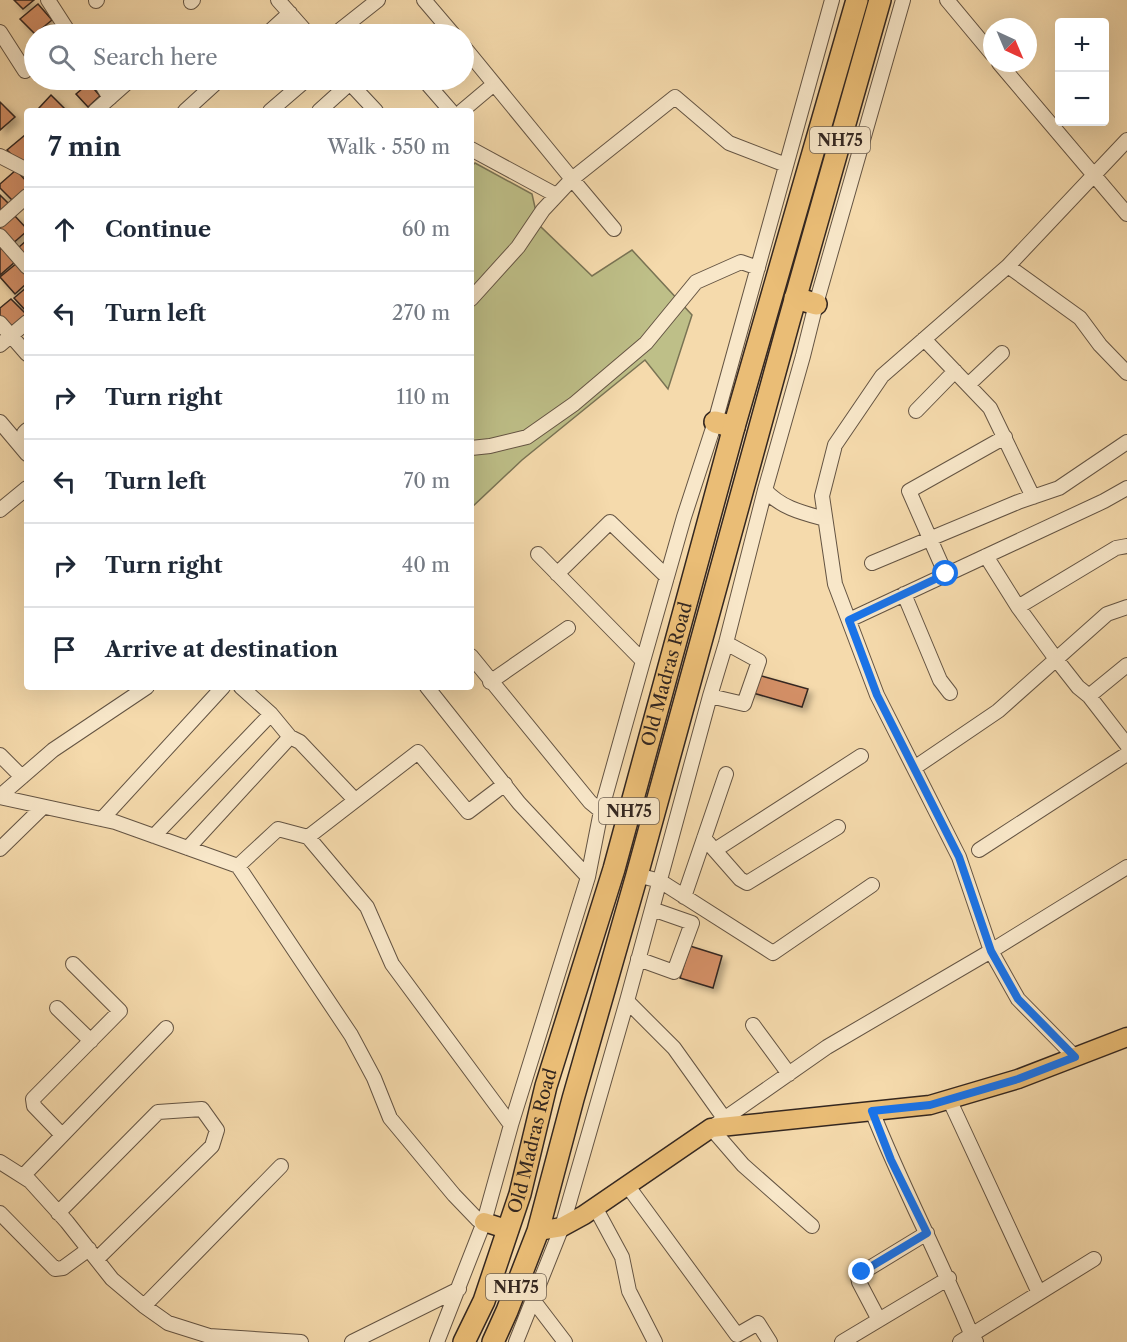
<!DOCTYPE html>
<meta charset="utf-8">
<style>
:root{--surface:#fff;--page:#f6f6f7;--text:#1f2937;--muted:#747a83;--line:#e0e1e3}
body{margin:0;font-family:"Libre Caslon Text",serif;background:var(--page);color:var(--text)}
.controls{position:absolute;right:18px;top:18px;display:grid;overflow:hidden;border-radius:6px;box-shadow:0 6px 24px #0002}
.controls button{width:54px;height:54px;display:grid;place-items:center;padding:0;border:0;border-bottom:2px solid var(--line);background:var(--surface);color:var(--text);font:30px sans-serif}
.compass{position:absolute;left:983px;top:18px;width:54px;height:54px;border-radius:50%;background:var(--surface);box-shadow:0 6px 24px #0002;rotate:136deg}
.stop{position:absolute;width:18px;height:18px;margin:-14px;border:4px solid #1a73e8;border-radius:50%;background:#fff}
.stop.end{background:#1a73e8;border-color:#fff;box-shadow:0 2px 6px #0008}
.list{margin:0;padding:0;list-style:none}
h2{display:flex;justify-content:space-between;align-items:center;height:78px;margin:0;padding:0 24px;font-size:26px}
h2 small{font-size:20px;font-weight:400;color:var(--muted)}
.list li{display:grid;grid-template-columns:39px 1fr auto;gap:18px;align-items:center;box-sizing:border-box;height:84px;padding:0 24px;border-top:2px solid var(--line)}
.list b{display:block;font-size:22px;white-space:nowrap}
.list em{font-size:20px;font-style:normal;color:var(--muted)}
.icon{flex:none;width:33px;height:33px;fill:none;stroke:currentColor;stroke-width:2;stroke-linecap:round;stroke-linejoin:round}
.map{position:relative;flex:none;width:1127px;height:1342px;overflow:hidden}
.search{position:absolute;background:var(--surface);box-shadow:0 6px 24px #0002;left:24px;top:24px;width:450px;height:66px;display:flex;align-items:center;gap:15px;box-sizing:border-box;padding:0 21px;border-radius:33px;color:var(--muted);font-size:22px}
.panel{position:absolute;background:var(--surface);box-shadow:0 6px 24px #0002;left:24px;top:108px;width:450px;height:582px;border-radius:6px}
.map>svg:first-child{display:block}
</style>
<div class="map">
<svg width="1127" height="1342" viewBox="0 0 1127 1342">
<defs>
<filter id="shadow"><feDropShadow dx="4.5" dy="4.5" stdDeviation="3" flood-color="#0004"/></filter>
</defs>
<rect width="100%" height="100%" fill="#f5daac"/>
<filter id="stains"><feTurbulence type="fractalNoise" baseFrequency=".00333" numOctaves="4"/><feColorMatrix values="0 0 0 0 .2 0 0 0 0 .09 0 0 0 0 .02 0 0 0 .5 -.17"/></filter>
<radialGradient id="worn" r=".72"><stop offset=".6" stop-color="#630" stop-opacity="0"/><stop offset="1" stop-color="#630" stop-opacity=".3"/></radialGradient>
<path fill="#bebf88" stroke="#797354" stroke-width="1.5" d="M 475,163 L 532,194 L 539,225 L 592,276 L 632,250 L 692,315 L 668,389 L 645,360 L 522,460 L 471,508 L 471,167 Z"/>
<path fill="#d38f66" stroke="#342720" stroke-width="1.5" filter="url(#shadow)" d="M 14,0 L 34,0 L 23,9 Z
M 38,4 L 52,20 L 35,34 L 20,19 Z
M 53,26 L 62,34 L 43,34 Z
M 89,83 L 100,96 L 88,107 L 76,94 Z
M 51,95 L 67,111 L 40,111 L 39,108 Z
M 0,102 L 15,117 L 0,130 Z
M 25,135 L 27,137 L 27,161 L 22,165 L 7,150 Z
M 16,170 L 27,182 L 27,189 L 13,201 L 0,188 L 0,184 Z
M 0,195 L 11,206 L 0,216 Z
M 14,215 L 27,229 L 27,231 L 11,245 L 0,234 L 0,226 Z
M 27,240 L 27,258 L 18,248 Z
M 2,245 L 16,261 L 0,275 L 0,246 Z
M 17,263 L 27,273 L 27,283 L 15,294 L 0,277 Z
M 27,287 L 27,312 L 14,298 Z
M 11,299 L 26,314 L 9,329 L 0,321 L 0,308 Z
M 751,673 L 808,689 L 802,707 L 746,691 Z
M 690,946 L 722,956 L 713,988 L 680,978 Z"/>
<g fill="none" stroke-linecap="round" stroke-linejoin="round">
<g stroke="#645443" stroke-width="16">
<path id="minor" d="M 48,0 L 70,34
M 278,0 L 308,34
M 424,0 L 453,34
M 947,0 L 992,54
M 96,1 L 97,0
M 191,2 L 193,0
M 0,32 L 25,71
M 267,34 L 290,13
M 335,34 L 378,0
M 464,47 L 572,179 L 675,97 L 729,143 L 786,165
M 999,63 L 1127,214
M 99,80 L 110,98
M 347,80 L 376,111
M 424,80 L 451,111
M 95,111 L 130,80
M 185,111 L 219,80
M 270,111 L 306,80
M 319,111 L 350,83
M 462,111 L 494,84
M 471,149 L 556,195
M 0,156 L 27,170
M 0,220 L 27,196
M 0,236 L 27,267
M 1008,266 L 1080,318 L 1100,345 L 1127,373
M 471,299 L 518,247 L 543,210 L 572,179 L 614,229
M 0,323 L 27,354
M 924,339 L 990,408 L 1033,497
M 0,345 L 27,322
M 968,385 L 1002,353
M 916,411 L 955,371
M 0,422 L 27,454
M 24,433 L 27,430
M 471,448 L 490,446 L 527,437 L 574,404 L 646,343 L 696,282 L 741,262 L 758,268
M 765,490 C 781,508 803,513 825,519
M 0,510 L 27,488
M 538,554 L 643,661
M 986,556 L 1018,607 L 1056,659 L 1078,687 L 1089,696 L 1127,745
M 872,563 L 1018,502 L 1059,488 L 1127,442
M 557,574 L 610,522 L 667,577
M 946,575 L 909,491 L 1005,437
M 904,594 L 940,680 L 950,693
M 1018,607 L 1116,548 L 1127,546
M 849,620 L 1104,501 L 1127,488
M 471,656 L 590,802 L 601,811
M 490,682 L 568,628
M 241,687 L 271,714 L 290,737 L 300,742 L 355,800
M 427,687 L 519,803 L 588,877
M 710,696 L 744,704 L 759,661 L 726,643
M 1089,696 L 1127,665
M 0,755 L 22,777
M 914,768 L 998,711 L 1107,614 L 1127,607
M 0,796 L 53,750 L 147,687
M 0,797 L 115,822 L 238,866 L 351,1035 L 374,1078 L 390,1118 L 454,1195 L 478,1220 L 484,1222
M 102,819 L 223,687
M 154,836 L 271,714
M 308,837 L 418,752 L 468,812 L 505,784
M 704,838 L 740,879 L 747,883 L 838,827
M 188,848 L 290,737
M 0,849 L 43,807
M 715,850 L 861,756
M 979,850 L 1127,754
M 238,866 L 278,829 L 308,837 L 367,907 L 392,964 L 511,1125
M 637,875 L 660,881 L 773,953 L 872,885
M 684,897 L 726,774
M 638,959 L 674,972 L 692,923 L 652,909
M 627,1001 L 674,1048 L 724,1118
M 57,1008 L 91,1041
M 753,1025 L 789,1074
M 1075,1057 L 1018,999 L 991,951 L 959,857 L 877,695 L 835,584 L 822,496 L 835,445 L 882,376 L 1008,266 L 1127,140
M 949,1099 L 1039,1293
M 872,1111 C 902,1187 941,1260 972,1336 L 976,1342
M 62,1135 L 34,1106 L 33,1099 L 120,1011 L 73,964
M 0,1162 L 30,1181 L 67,1222 L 112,1279 L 144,1306 L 168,1323 L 209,1336 L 301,1342
M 23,1176 L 166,1028
M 627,1185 L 737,1335 L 758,1323 L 770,1342
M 595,1207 L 622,1257 L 629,1291 L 655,1342
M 0,1213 L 55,1269 L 63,1268 L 89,1249
M 58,1213 L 158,1112 L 202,1109 L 217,1130 L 212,1146 L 97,1259
M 812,1226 L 743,1165 L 711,1128 L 827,1047 L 991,951 L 1127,867
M 533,1300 L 565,1342
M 144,1306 L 281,1166
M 879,1320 L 859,1282 L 858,1277 L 863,1272 L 927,1233
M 352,1342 L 459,1289
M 437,1342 L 484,1222 L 511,1125 L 588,877 L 601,811 L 643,661 L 684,517 L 715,422 L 832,0
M 516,1342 L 562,1227 L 627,1001 L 710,696 L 726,643 L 765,490 L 803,356 L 816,304 L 903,0
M 842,1342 L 949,1278
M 960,1342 L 1094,1259"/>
</g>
<g stroke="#342720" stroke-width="21">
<path id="major" d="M 484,1222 L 509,1230
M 538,1231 L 562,1227 L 584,1215 L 711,1128 L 930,1105 L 1018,1079 L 1127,1037"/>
</g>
<g stroke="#342720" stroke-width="24">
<g id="highway">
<path d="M 795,298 L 816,304"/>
<path d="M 715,422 L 734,427"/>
<path id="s1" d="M 464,1342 L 484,1301 L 520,1194 L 546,1086 L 614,869 L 734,427 L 857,0"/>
<path d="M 493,1342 L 507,1311 L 538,1231 L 573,1099 L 637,875 L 789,321 L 880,0"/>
</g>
</g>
<use href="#minor" stroke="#f8e7c9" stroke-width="14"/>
<use href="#major" stroke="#eabd76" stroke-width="18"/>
<use href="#highway" stroke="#eabd76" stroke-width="21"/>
</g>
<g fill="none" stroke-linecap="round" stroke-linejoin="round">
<path stroke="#1a73e8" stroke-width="8" d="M 862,1272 L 927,1233 L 891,1160 L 872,1111 L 930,1105 L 1018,1079 L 1075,1057 L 1018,999 L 991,951 L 959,857 L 877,695 L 849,620 L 946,574"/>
</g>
<g text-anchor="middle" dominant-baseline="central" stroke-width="4.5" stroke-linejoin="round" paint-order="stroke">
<g fill="#f8e7c9" stroke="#6f6153" stroke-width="1.5">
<rect x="810" y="127" width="60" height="26" rx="4.5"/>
<rect x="599" y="798" width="60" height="26" rx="4.5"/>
<rect x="486" y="1274" width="60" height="26" rx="4.5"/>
</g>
<g font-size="16" font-weight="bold" fill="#342720">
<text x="840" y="140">NH75</text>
<text x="629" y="811">NH75</text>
<text x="516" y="1287">NH75</text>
</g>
<g font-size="18" fill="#342720" stroke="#f8e7c9">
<text stroke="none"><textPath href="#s1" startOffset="699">Old Madras Road</textPath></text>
<text stroke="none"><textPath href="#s1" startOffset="213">Old Madras Road</textPath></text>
</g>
</g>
<rect width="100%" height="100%" filter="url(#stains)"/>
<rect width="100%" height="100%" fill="url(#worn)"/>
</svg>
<div class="controls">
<button>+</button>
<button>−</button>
</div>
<svg class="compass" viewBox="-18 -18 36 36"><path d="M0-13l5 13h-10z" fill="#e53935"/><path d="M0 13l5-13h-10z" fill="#747a83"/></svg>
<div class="stop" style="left:946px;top:574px"></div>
<div class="stop end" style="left:862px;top:1272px"></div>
<div class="search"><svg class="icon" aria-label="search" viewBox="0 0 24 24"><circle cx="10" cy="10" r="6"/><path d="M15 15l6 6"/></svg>Search here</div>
<section class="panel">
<h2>7 min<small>Walk · 550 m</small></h2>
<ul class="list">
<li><svg class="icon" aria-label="ahead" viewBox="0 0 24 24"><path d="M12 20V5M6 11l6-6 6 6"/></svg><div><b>Continue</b></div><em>60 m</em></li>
<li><svg class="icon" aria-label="left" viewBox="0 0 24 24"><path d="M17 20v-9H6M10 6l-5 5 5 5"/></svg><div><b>Turn left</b></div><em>270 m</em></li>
<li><svg class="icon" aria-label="right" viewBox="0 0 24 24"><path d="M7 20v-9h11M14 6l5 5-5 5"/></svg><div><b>Turn right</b></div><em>110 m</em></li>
<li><svg class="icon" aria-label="left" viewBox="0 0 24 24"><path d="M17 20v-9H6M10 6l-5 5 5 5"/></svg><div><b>Turn left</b></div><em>70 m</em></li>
<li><svg class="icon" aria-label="right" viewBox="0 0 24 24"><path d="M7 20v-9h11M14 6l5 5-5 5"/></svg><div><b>Turn right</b></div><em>40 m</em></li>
<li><svg class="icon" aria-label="arrive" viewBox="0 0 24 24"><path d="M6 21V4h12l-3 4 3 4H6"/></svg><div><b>Arrive at destination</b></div></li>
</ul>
</section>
</div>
